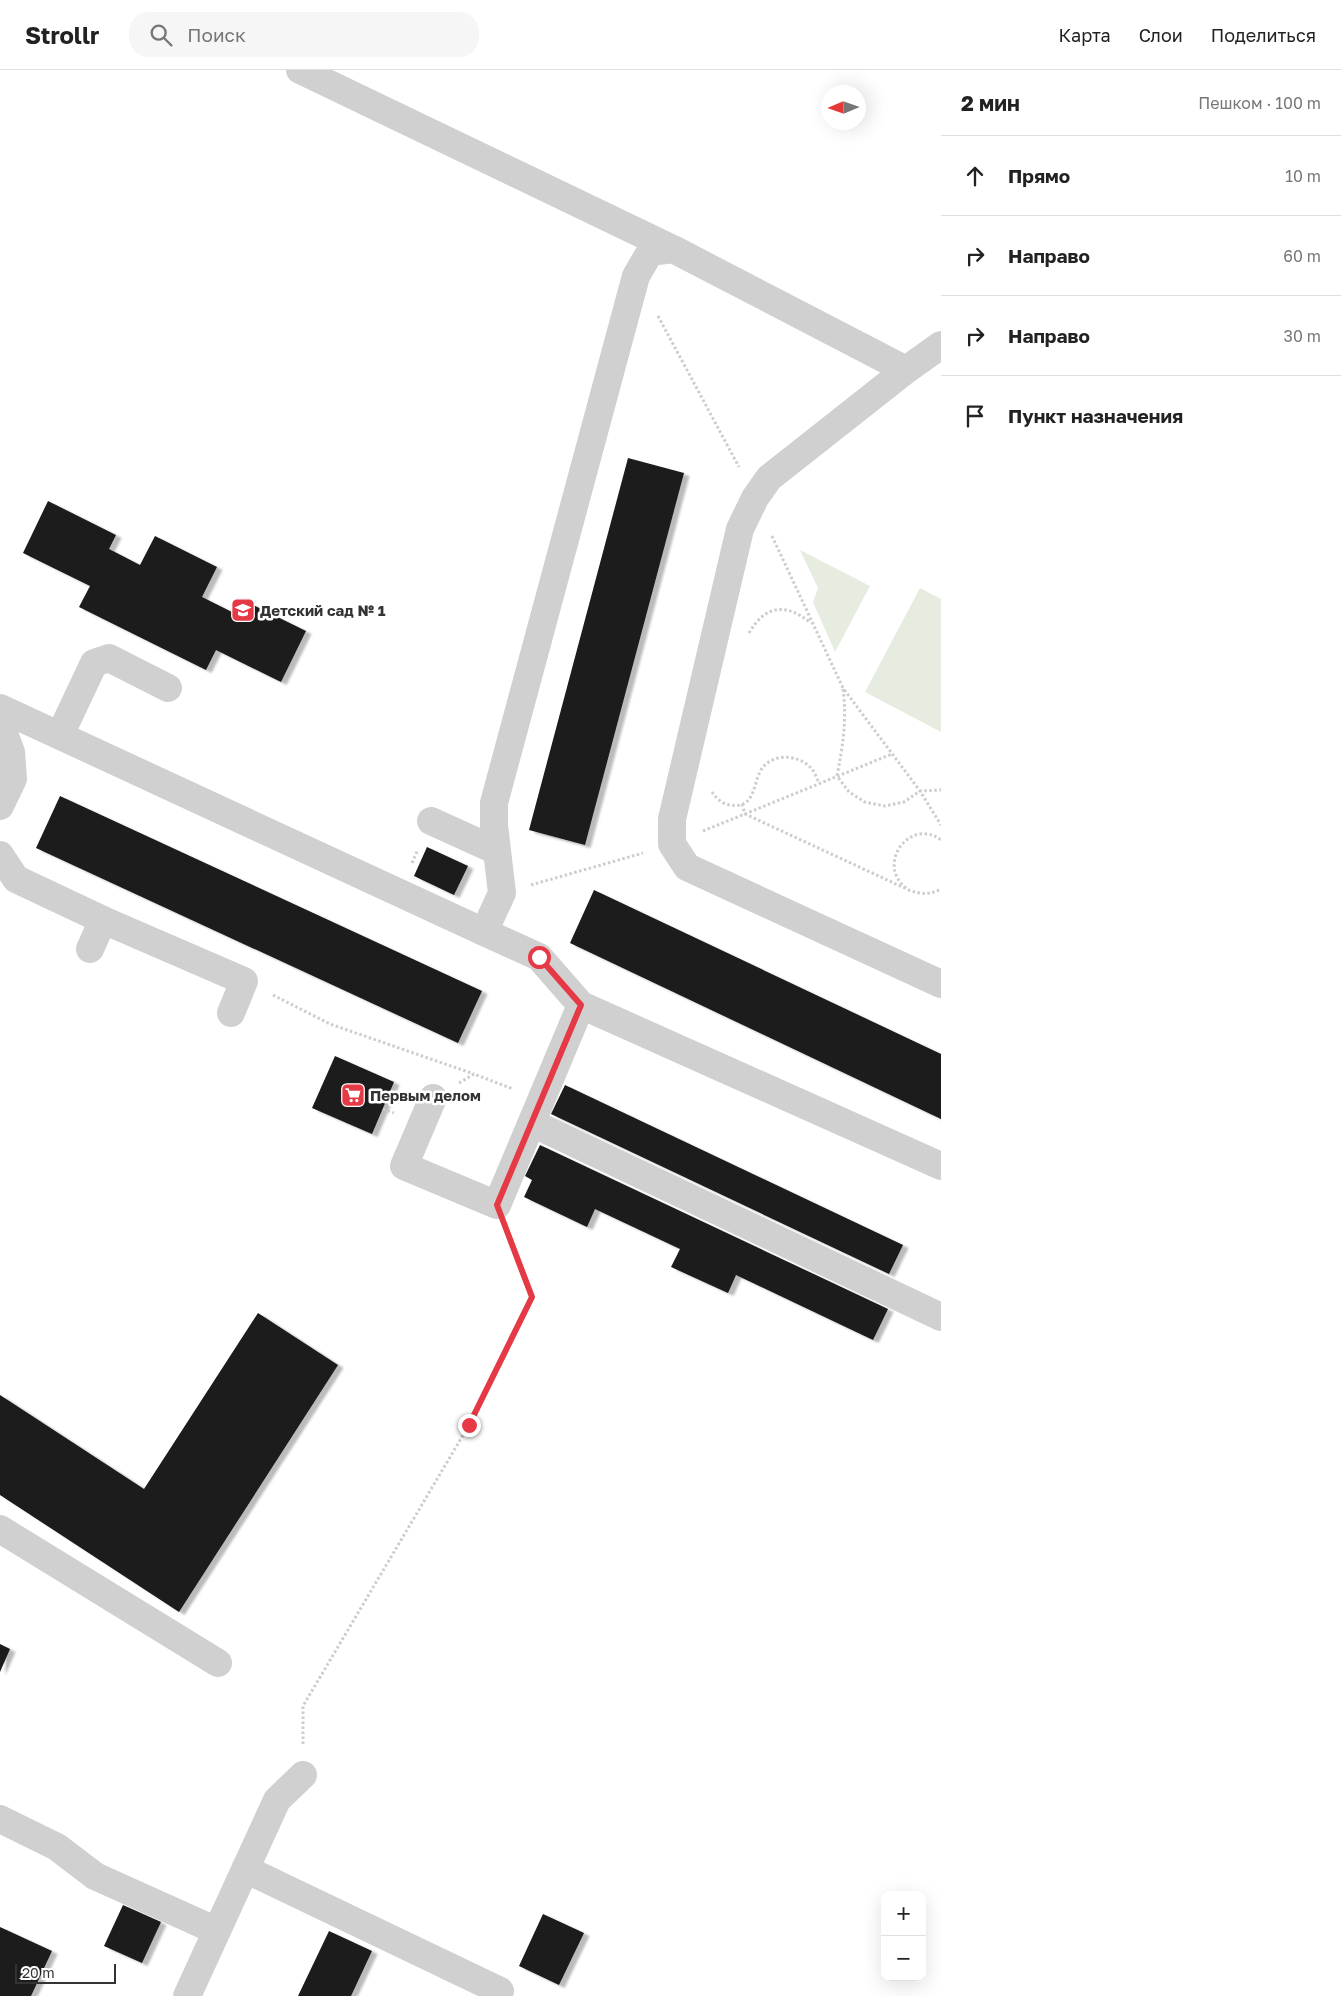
<!DOCTYPE html>
<html lang="ru">
<meta charset="utf-8">
<style>
:root{--surface:#fff;--page:#f6f6f6;--text:#222;--muted:#767676;--line:#e0e0e0}
body{margin:0;font-family:"Golos Text",sans-serif;background:var(--page);color:var(--text)}
.controls{position:absolute;right:15px;bottom:15px;display:grid;overflow:hidden;border-radius:10px;box-shadow:0 5px 20px #0002}
.controls button{width:45px;height:45px;display:grid;place-items:center;padding:0;border:0;border-bottom:1px solid var(--line);background:var(--surface);color:var(--text);font:25px sans-serif}
.compass{position:absolute;left:821px;top:15px;width:45px;height:45px;border-radius:50%;background:var(--surface);box-shadow:0 5px 20px #0002;rotate:268deg}
.scale{position:absolute;left:15px;bottom:12px;width:101px;box-sizing:border-box;padding-left:5px;border:2px solid #333;border-top:0;font-size:14px;line-height:18px;white-space:nowrap;color:#333;-webkit-text-stroke:4px #fff;paint-order:stroke}
.stop{position:absolute;width:15px;height:15px;margin:-11px;border:4px solid #e63946;border-radius:50%;background:#fff}
.stop.end{background:#e63946;border-color:#fff;box-shadow:0 1px 5px #0008}
.list{margin:0;padding:0;list-style:none}
h2{display:flex;justify-content:space-between;align-items:center;height:65px;margin:0;padding:0 20px;font-size:21px}
h2 small{font-size:16px;font-weight:400;color:var(--muted)}
.list li{display:grid;grid-template-columns:32px 1fr auto;gap:15px;align-items:center;box-sizing:border-box;height:80px;padding:0 20px;border-top:1px solid var(--line)}
.list b{display:block;font-size:19px;white-space:nowrap}
.list em{font-size:16px;font-style:normal;color:var(--muted)}
.icon{flex:none;width:28px;height:28px;fill:none;stroke:currentColor;stroke-width:2;stroke-linecap:round;stroke-linejoin:round}
.map{position:relative;flex:none;width:941px;height:1926px;overflow:hidden}
header{display:flex;align-items:center;gap:30px;box-sizing:border-box;height:70px;padding:0 25px;background:var(--surface);border-bottom:1px solid var(--line)}
header strong{font-size:24px}
nav{display:flex;gap:28px;margin-inline-start:auto;font-size:18px}
.search{width:350px;height:45px;background:var(--page);display:flex;align-items:center;gap:12px;box-sizing:border-box;padding:0 18px;border-radius:20px;color:var(--muted);font-size:19px}
main{display:flex}
aside{flex:1;background:var(--surface)}
.map>svg:first-child{display:block}
</style>
<header>
<strong>Strollr</strong>
<div class="search"><svg class="icon" aria-label="search" viewBox="0 0 24 24"><circle cx="10" cy="10" r="6"/><path d="M15 15l6 6"/></svg>Поиск</div>
<nav><a>Карта</a><a>Слои</a><a>Поделиться</a></nav>
</header>
<main>
<div class="map">
<svg width="941" height="1926" viewBox="0 0 941 1926">
<defs>
<filter id="shadow"><feDropShadow dx="5.5" dy="3" stdDeviation="1" flood-color="#0004"/></filter>
</defs>
<rect width="100%" height="100%" fill="#fff"/>
<path fill="#e6ecdf" d="M 800,480 L 870,516 L 835,582 L 813,532 L 818,518 Z
M 920,518 L 941,529 L 941,662 L 865,622 Z"/>
<path fill="#1a1a1a" filter="url(#shadow)" d="M 628,388 L 684,403 L 585,775 L 529,760 Z
M 48,431 L 116,465 L 109,479 L 140,495 L 155,466 L 217,497 L 202,527 L 236,544 L 243,530 L 306,561 L 281,612 L 216,580 L 206,600 L 79,537 L 90,516 L 23,483 Z
M 60,726 L 482,921 L 458,973 L 36,778 Z
M 427,777 L 468,796 L 454,825 L 414,806 Z
M 594,820 L 941,984 L 941,1049 L 570,873 Z
M 335,986 L 394,1012 L 372,1064 L 312,1038 Z
M 565,1015 L 903,1175 L 889,1204 L 551,1044 Z
M 540,1075 L 888,1239 L 873,1270 L 736,1205 L 728,1223 L 671,1197 L 680,1179 L 595,1139 L 587,1157 L 524,1127 L 532,1110 L 525,1106 Z
M 258,1243 L 338,1295 L 179,1542 L 0,1425 L 0,1325 L 144,1419 Z
M 0,1574 L 10,1579 L 0,1602 Z
M 123,1835 L 161,1852 L 142,1893 L 104,1876 Z
M 543,1844 L 584,1863 L 559,1915 L 519,1896 Z
M 0,1857 L 52,1881 L 31,1926 L 0,1926 Z
M 329,1861 L 372,1881 L 351,1926 L 298,1926 Z"/>
<g fill="none" stroke-linecap="round" stroke-linejoin="round">
<path stroke="#cdcdcd" stroke-width="3" stroke-dasharray="2.5 2.5" stroke-linecap="butt" d="M 658,246 L 739,397
M 772,466 L 843,618 L 920,721 L 941,755
M 749,563 C 766,534 786,533 811,553
M 843,619 C 847,650 843,675 837,706 L 849,722 L 865,732 L 885,736 L 904,732 L 920,721 L 941,720
M 712,722 C 716,728 722,734 730,735 C 758,740 752,708 764,696 C 777,682 801,686 812,699 C 815,703 817,709 819,713
M 742,734 L 745,744 L 911,821 C 922,824 930,825 941,819
M 703,761 L 892,684
M 412,793 L 418,779
M 531,815 L 643,783
M 906,818 C 875,793 911,747 941,770
M 273,925 L 330,954 L 474,1004
M 459,1013 L 474,1004 L 513,1019
M 383,1039 L 394,1043
M 303,1674 L 303,1636 L 469,1355 L 532,1227 L 508,1162"/>
<path stroke="#d0d0d0" stroke-width="28" d="M 300,0 L 673,179
M 941,275 L 906,300 L 769,408 L 755,428 L 740,459 L 672,749 L 672,774 L 687,797 L 941,914
M 906,300 L 673,179 L 650,182 L 636,206 L 494,733 L 494,755 L 502,823 L 484,862 L 539,887 L 581,935 L 941,1096
M 0,638 L 484,862
M 0,653 L 11,682 L 13,709 L 0,736
M 60,665 L 94,593 L 109,588 L 168,618
M 431,751 L 497,781
M 0,785 L 16,809 L 103,850
M 90,879 L 103,850 L 244,911 L 231,943
M 433,1028 L 404,1096 L 497,1135 L 581,935
M 532,1053 L 941,1247
M 0,1459 L 218,1593
M 0,1749 L 57,1777 L 95,1806 L 217,1861
M 245,1799 L 500,1921
M 187,1926 L 277,1730 L 303,1705"/>
</g>
<g fill="none" stroke-linecap="round" stroke-linejoin="round">
<path stroke="#e63946" stroke-width="6" d="M 469,1355 L 532,1227 L 497,1135 L 581,935 L 539,887"/>
</g>
<defs>
<g id="school-square" transform="scale(1.25)"><rect x="-9" y="-9" width="18" height="18" rx="4" fill="#e63946" stroke="#fff"/><path d="M0-5L7-2L0 1L-7-2ZM-4 1L0 2.5L4 1V4Q0 6-4 4Z" fill="#fff"/></g>
<g id="supermarket-square" transform="scale(1.25)"><rect x="-9" y="-9" width="18" height="18" rx="4" fill="#e63946" stroke="#fff"/><path d="M-6-5.5h2.5l.6 2H6L4.5 2H-2.5L-4.4-4H-6ZM-1.5 3.2a1.3 1.3 0 1 0 .1 0ZM3 3.2a1.3 1.3 0 1 0 .1 0Z" fill="#fff"/></g>
</defs>
<g fill-rule="evenodd">
<use href="#school-square" x="243" y="540"/>
<use href="#supermarket-square" x="353" y="1025"/>
</g>
<g text-anchor="middle" dominant-baseline="central" stroke-width="5" stroke-linejoin="round" paint-order="stroke">
<g font-size="15" font-weight="bold" fill="#333" stroke="#fff" text-anchor="start">
<text x="260" y="540">Детский сад № 1</text>
<text x="370" y="1025">Первым делом</text>
</g>
</g>
</svg>
<div class="controls">
<button>+</button>
<button>−</button>
</div>
<svg class="compass" viewBox="-18 -18 36 36"><path d="M0-13l5 13h-10z" fill="#e53935"/><path d="M0 13l5-13h-10z" fill="#767676"/></svg>
<div class="scale">20 m</div>
<div class="stop" style="left:539px;top:887px"></div>
<div class="stop end" style="left:469px;top:1355px"></div>
</div>
<aside>
<h2>2 мин<small>Пешком · 100 m</small></h2>
<ul class="list">
<li><svg class="icon" aria-label="ahead" viewBox="0 0 24 24"><path d="M12 20V5M6 11l6-6 6 6"/></svg><div><b>Прямо</b></div><em>10 m</em></li>
<li><svg class="icon" aria-label="right" viewBox="0 0 24 24"><path d="M7 20v-9h11M14 6l5 5-5 5"/></svg><div><b>Направо</b></div><em>60 m</em></li>
<li><svg class="icon" aria-label="right" viewBox="0 0 24 24"><path d="M7 20v-9h11M14 6l5 5-5 5"/></svg><div><b>Направо</b></div><em>30 m</em></li>
<li><svg class="icon" aria-label="arrive" viewBox="0 0 24 24"><path d="M6 21V4h12l-3 4 3 4H6"/></svg><div><b>Пункт назначения</b></div></li>
</ul>
</aside>
</main>
